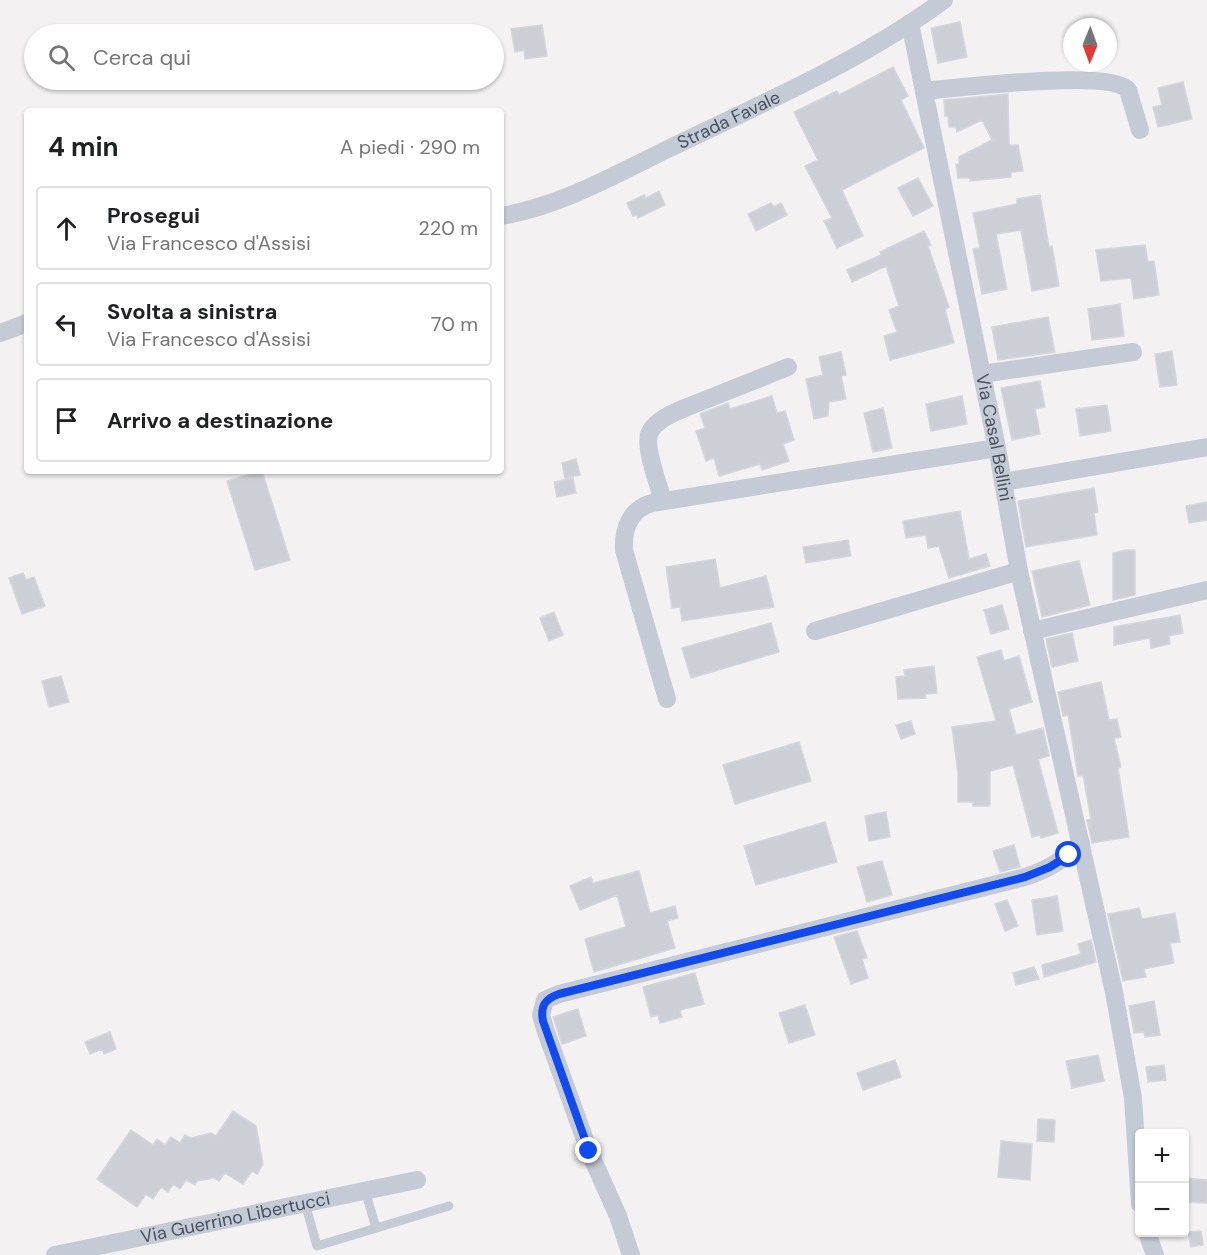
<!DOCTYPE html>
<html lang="it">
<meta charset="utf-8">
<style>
:root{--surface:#fff;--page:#f2f2f2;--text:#202124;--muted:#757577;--line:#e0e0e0}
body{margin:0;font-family:"DM Sans",sans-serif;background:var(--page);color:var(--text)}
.controls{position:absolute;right:18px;bottom:18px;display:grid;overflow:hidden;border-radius:6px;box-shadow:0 2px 4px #0004}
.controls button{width:54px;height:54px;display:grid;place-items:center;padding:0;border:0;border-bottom:2px solid var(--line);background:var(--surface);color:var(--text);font:30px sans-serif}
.compass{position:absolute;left:1063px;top:18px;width:54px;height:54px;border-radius:50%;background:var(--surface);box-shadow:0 2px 4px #0004;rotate:181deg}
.stop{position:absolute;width:18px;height:18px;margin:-14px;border:4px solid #114aed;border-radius:50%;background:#fff}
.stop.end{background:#114aed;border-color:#fff;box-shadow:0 2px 6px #0008}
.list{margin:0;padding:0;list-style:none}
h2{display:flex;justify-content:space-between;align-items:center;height:78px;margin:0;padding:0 24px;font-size:26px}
h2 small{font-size:20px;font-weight:400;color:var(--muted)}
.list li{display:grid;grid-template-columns:39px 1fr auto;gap:18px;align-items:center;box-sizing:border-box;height:84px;margin:0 12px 12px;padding:0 12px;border:2px solid var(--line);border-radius:6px}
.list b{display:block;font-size:22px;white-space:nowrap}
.list p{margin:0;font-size:20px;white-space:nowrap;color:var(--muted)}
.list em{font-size:20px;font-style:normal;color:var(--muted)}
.icon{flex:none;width:33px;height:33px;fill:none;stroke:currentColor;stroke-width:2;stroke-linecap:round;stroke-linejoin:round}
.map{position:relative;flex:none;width:1207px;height:1255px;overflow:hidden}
.search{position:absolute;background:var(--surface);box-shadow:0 2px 4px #0004;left:24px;top:24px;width:480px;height:66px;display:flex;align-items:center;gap:15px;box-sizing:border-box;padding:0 21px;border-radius:33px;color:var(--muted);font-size:22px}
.panel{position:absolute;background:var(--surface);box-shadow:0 2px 4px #0004;left:24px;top:108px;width:480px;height:366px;border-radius:6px}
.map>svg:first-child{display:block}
</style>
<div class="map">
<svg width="1207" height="1255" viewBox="0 0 1207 1255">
<rect width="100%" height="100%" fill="#f3f1f1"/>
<path fill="#cdcfd6" stroke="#d5d6dd" stroke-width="1.5" d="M 960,22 L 967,57 L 938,63 L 931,28 Z
M 542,25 L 547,56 L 525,59 L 524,50 L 515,52 L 511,29 Z
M 893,67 L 908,96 L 901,100 L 924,148 L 842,190 L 863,236 L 837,248 L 824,221 L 832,218 L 805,166 L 818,160 L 794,112 L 837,91 L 839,95 Z
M 1183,82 L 1192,119 L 1158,127 L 1153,107 L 1162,105 L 1158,88 Z
M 1008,94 L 1009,145 L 1018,145 L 1023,171 L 1011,172 L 1011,177 L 970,181 L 970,178 L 958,178 L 956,164 L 959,164 L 959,157 L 992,140 L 982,120 L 957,132 L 956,127 L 949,127 L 948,116 L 945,116 L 944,100 Z
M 918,178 L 933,206 L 913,216 L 898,188 Z
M 659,191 L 665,205 L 638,218 L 637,215 L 633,216 L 627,203 L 644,195 L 646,198 Z
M 1040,195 L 1049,247 L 1052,246 L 1059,286 L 1032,291 L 1021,230 L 996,234 L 1007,289 L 982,294 L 973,249 L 980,248 L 973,213 L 1017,204 L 1017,199 Z
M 771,203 L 774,207 L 781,203 L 787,215 L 756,231 L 748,214 Z
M 924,231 L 931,245 L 928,246 L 949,307 L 945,309 L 954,343 L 890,360 L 884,336 L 897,332 L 889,310 L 899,306 L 886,266 L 852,282 L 847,270 L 881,255 L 880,252 Z
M 1145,245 L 1148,262 L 1154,261 L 1159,295 L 1134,299 L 1131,278 L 1101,281 L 1096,250 Z
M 1120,304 L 1124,336 L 1092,340 L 1088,309 Z
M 1048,317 L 1055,352 L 998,360 L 992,327 Z
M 1172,351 L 1177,385 L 1160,387 L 1155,354 Z
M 841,352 L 846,375 L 841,376 L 846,399 L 829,402 L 828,416 L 814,419 L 806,379 L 823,375 L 819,357 Z
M 1040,381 L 1045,407 L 1035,409 L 1040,434 L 1012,440 L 1001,388 Z
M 772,396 L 777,413 L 785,411 L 794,440 L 783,444 L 789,461 L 762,470 L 760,464 L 719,476 L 714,458 L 706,461 L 696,431 L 705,428 L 700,414 L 728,403 L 730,409 Z
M 962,396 L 967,424 L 931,431 L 926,404 Z
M 1107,405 L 1111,431 L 1080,436 L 1076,409 Z
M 883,408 L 892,448 L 873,452 L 864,413 Z
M 576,459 L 580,475 L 565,478 L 562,463 Z
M 262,471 L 290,560 L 255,570 L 227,481 Z
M 573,478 L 576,493 L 557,497 L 554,482 Z
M 1094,488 L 1098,512 L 1094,513 L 1097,535 L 1026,547 L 1018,501 Z
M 1207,502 L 1207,520 L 1189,523 L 1186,506 Z
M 960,511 L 969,559 L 986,554 L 990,566 L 949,578 L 939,546 L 928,548 L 926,535 L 906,538 L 903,521 Z
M 848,540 L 851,556 L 806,563 L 803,547 Z
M 1126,550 L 1135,550 L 1135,595 L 1113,600 L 1113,553 Z
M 715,559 L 720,588 L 766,576 L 774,607 L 682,621 L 680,607 L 672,608 L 666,567 Z
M 1079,561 L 1090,605 L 1042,617 L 1032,571 Z
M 23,573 L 26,580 L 34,577 L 45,606 L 22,614 L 9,578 Z
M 1002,605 L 1009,629 L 991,634 L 984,610 Z
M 554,612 L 563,635 L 549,641 L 540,618 Z
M 1180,615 L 1183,633 L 1169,636 L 1170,644 L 1151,648 L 1150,638 L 1114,645 L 1114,627 Z
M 771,623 L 779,652 L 691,678 L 682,648 Z
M 1072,633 L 1078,661 L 1052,667 L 1046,639 Z
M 1001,650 L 1004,661 L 1019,656 L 1032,702 L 1009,709 L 1016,735 L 1043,728 L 1049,756 L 1038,759 L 1058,833 L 1041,838 L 1040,835 L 1032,837 L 1013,765 L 990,771 L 990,806 L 973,806 L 973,802 L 958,802 L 958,773 L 952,727 L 996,721 L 977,657 Z
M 934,666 L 937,693 L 925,694 L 926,698 L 898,699 L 896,677 L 905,676 L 904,670 Z
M 61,676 L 69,702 L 49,707 L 42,681 Z
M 1101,682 L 1109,720 L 1117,719 L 1121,737 L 1114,738 L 1121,767 L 1118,768 L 1129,837 L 1092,843 L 1087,820 L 1091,819 L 1083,775 L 1078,776 L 1068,715 L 1063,716 L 1058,692 Z
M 911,721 L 915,734 L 901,739 L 896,725 Z
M 799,742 L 811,781 L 735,804 L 723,765 Z
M 886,812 L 890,837 L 869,841 L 865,816 Z
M 825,822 L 837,862 L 756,885 L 744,846 Z
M 1014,845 L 1020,867 L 1000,872 L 993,851 Z
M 882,861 L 892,895 L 867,902 L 857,867 Z
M 639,871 L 650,913 L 675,906 L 678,918 L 667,921 L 675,948 L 594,972 L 585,939 L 626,927 L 617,895 L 580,910 L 570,886 L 591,877 L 593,883 Z
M 1057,896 L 1063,931 L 1037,935 L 1032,900 Z
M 1007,900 L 1018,926 L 1005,931 L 995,904 Z
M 1139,908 L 1142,919 L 1175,913 L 1180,942 L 1170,943 L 1174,963 L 1144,969 L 1146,977 L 1123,981 L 1108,914 Z
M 857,931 L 867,958 L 862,959 L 868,978 L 851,984 L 834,937 Z
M 1091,940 L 1096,962 L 1044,977 L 1042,965 L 1081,954 L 1078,944 Z
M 1034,967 L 1039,979 L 1016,985 L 1013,973 Z
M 695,973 L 704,1004 L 680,1010 L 682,1017 L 660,1023 L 658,1015 L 651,1017 L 643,987 Z
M 1154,1001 L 1160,1035 L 1145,1037 L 1144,1032 L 1134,1033 L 1129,1006 Z
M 805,1005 L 815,1035 L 789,1043 L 779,1013 Z
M 578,1009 L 586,1036 L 562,1044 L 553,1017 Z
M 110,1032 L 116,1049 L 104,1054 L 102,1049 L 90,1054 L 85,1042 Z
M 1098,1055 L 1104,1081 L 1072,1088 L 1066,1061 Z
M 895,1060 L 901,1077 L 863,1090 L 857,1073 Z
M 1164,1065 L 1166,1080 L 1148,1082 L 1146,1067 Z
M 233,1111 L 256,1126 L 263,1164 L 257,1174 L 252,1171 L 243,1184 L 225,1173 L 219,1181 L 214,1178 L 197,1181 L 195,1185 L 186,1180 L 180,1189 L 173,1184 L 168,1192 L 161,1187 L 153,1199 L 146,1194 L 137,1207 L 97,1179 L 131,1130 L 153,1145 L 157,1139 L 165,1145 L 171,1137 L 180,1143 L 185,1135 L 191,1138 L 211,1133 L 216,1136 Z
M 1038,1119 L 1055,1120 L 1054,1142 L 1037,1141 Z
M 1001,1141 L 1032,1144 L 1030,1180 L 998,1177 Z
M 1185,1178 L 1207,1180 L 1207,1203 L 1185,1202 Z
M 1201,1231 L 1203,1245 L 1191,1247 L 1188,1232 Z"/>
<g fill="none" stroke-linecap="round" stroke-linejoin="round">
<path stroke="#c4cad6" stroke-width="9" d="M 365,1190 L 376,1228
M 305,1203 L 317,1246 L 449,1206"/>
<g stroke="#c4cad6" stroke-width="18">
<path id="s1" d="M 910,23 L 997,448 L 1019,571 L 1114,992 L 1133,1098 L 1140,1204"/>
<path d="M 924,91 C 957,88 1110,69 1128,90 L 1140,130"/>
<path id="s2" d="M 501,216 C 561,206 616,174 670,148 C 763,103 861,61 944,0"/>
<path d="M 0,333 L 27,323"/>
<path d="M 982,374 L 1133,352"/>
<path d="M 1003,482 L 1207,447"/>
<path d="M 663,501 C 659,486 643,445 650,432 C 656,420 673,413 685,408 L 788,367"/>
<path d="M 815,631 L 1019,571"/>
<path d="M 1032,631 L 1207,590"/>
<path d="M 667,699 L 624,550 C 623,529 630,509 652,503 L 997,448"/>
<path d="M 1147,1232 L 1155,1255"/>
<path id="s3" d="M 55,1255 L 417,1180"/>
<path d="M 631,1255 L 618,1216 L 589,1151 L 545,1029 L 541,1015 L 545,1000 L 559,994 L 1025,877 C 1048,870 1065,859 1081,843"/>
</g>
</g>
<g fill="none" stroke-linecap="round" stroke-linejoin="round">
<path stroke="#114aed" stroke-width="8" d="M 589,1151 L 543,1021 C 540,1006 545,999 559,994 L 1025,877 L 1050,867 L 1069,855"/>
</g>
<g text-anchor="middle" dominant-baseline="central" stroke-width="4.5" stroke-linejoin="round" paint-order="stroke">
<g font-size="18" fill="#485060" stroke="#fff">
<text stroke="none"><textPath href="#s2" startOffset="248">Strada Favale</textPath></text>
<text stroke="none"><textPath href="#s1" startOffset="423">Via Casal Bellini</textPath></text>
<text stroke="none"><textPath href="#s3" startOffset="184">Via Guerrino Libertucci</textPath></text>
</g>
</g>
</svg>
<div class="controls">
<button>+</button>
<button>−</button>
</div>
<svg class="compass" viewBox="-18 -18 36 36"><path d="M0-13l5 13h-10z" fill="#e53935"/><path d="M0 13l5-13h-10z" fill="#757577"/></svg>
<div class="stop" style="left:1069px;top:855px"></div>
<div class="stop end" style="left:589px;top:1151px"></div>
<div class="search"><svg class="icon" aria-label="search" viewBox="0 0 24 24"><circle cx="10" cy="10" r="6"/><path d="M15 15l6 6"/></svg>Cerca qui</div>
<section class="panel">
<h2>4 min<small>A piedi · 290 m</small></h2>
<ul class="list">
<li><svg class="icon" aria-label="ahead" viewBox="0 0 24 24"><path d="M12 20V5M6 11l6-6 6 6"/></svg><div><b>Prosegui</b><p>Via Francesco d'Assisi</p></div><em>220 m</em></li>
<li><svg class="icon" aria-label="left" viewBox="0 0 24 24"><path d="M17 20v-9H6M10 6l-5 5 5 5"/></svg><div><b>Svolta a sinistra</b><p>Via Francesco d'Assisi</p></div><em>70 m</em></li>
<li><svg class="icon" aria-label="arrive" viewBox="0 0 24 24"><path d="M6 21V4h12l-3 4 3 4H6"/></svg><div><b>Arrivo a destinazione</b></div></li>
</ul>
</section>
</div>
